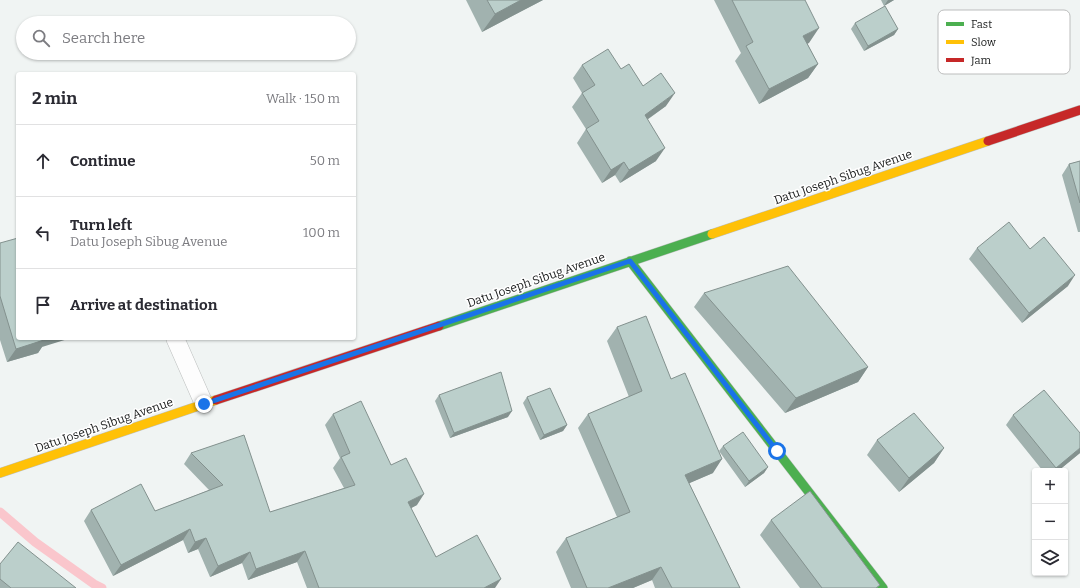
<!DOCTYPE html>
<meta charset="utf-8">
<style>
:root{--surface:#fff;--page:#f7f7f7;--text:#2b2b33;--muted:#7c7c81;--line:#e1e1e2}
body{margin:0;font-family:Bitter,serif;background:var(--page);color:var(--text)}
.controls{position:absolute;right:12px;bottom:12px;display:grid;overflow:hidden;border-radius:4px;box-shadow:0 1px 3px #0004}
.controls button{width:36px;height:36px;display:grid;place-items:center;padding:0;border:0;border-bottom:1px solid var(--line);background:var(--surface);color:var(--text);font:20px sans-serif}
.stop{position:absolute;width:12px;height:12px;margin:-9px;border:3px solid #1a73e8;border-radius:50%;background:#fff}
.stop.end{background:#1a73e8;border-color:#fff;box-shadow:0 1px 4px #0008}
.list{margin:0;padding:0;list-style:none}
h2{display:flex;justify-content:space-between;align-items:center;height:52px;margin:0;padding:0 16px;font-size:17px}
h2 small{font-size:13px;font-weight:400;color:var(--muted)}
.list li{display:grid;grid-template-columns:26px 1fr auto;gap:12px;align-items:center;box-sizing:border-box;height:72px;padding:0 16px;border-top:1px solid var(--line)}
.list b{display:block;font-size:15px;white-space:nowrap}
.list p{margin:0;font-size:13px;white-space:nowrap;color:var(--muted)}
.list em{font-size:13px;font-style:normal;color:var(--muted)}
.icon{flex:none;width:22px;height:22px;fill:none;stroke:currentColor;stroke-width:2;stroke-linecap:round;stroke-linejoin:round}
.map{position:relative;flex:none;width:1080px;height:588px;overflow:hidden}
.search{position:absolute;background:var(--surface);box-shadow:0 1px 3px #0004;left:16px;top:16px;width:340px;height:44px;display:flex;align-items:center;gap:10px;box-sizing:border-box;padding:0 14px;border-radius:22px;color:var(--muted);font-size:15px}
.panel{position:absolute;background:var(--surface);box-shadow:0 1px 3px #0004;left:16px;top:72px;width:340px;height:268px;border-radius:4px}
.map>svg:first-child{display:block}
</style>
<div class="map">
<svg width="1080" height="588" viewBox="0 0 1080 588">
<rect width="100%" height="100%" fill="#f0f4f3"/>
<g fill="none" stroke-linecap="round" stroke-linejoin="round">
<path stroke="#fac6cc" stroke-width="9" d="M 0,512 L 35,542 L 94,584 L 102,588"/>
<g stroke="#bdc0bf" stroke-width="19">
<path id="lane" d="M 175,338 L 204,404"/>
</g>
<g stroke="#bdc0bf" stroke-width="10">
<path id="fast" d="M 630,261 L 883,588
M 439,326 L 712,234"/>
</g>
<g stroke="#bdc0bf" stroke-width="10">
<path id="slow" d="M 712,234 L 988,141
M 0,473 L 216,400"/>
</g>
<g stroke="#bdc0bf" stroke-width="10">
<path id="jam" d="M 988,141 L 1080,110
M 216,400 L 439,326"/>
</g>
<use href="#lane" stroke="#fdfdfd" stroke-width="18"/>
<use href="#fast" stroke="#4caf50" stroke-width="9"/>
<use href="#slow" stroke="#ffc107" stroke-width="9"/>
<use href="#jam" stroke="#c62828" stroke-width="9"/>
</g>
<path fill="#a1b2af" d="M 466,0 L 543,0 L 482,32 Z
M 714,0 L 805,0 L 809,43 L 807,43 L 818,64 L 808,78 L 759,104 L 735,61 L 741,53 Z
M 881,0 L 894,0 L 884,6 Z
M 855,23 L 898,29 L 894,35 L 864,51 L 851,29 Z
M 582,65 L 621,69 L 643,86 L 666,106 L 647,120 L 656,161 L 620,183 L 615,175 L 602,183 L 577,143 L 586,129 L 572,107 L 582,93 L 573,78 Z
M 1080,161 L 1080,232 L 1078,232 L 1062,175 L 1069,164 Z
M 0,243 L 42,347 L 38,353 L 7,362 L 0,340 Z
M 977,248 L 1030,249 L 1068,286 L 1022,323 L 969,259 Z
M 704,293 L 868,367 L 858,382 L 785,413 L 694,307 Z
M 617,327 L 671,379 L 713,473 L 689,483 L 740,588 L 655,588 L 652,580 L 633,588 L 571,588 L 556,552 L 566,538 L 617,517 L 578,428 L 588,414 L 629,397 L 607,341 Z
M 439,395 L 508,417 L 450,438 L 435,401 Z
M 527,397 L 567,425 L 563,431 L 540,440 L 523,403 Z
M 333,414 L 391,465 L 417,505 L 411,508 L 436,557 L 495,588 L 307,588 L 297,562 L 248,580 L 242,563 L 210,577 L 198,549 L 188,553 L 183,540 L 113,576 L 84,521 L 91,510 L 155,511 L 209,490 L 184,464 L 191,453 L 270,512 L 344,488 L 333,468 L 340,458 L 325,425 Z
M 1013,415 L 1080,453 L 1058,471 L 1043,471 L 1006,425 Z
M 877,440 L 944,448 L 934,463 L 899,492 L 867,455 Z
M 723,446 L 768,467 L 764,473 L 745,487 L 719,451 Z
M 771,520 L 878,588 L 800,588 L 760,535 Z
M 0,564 L 76,588 L 0,588 Z"/>
<path fill="#83918e" d="M 521,0 L 543,0 L 482,32 L 495,14 Z
M 888,0 L 894,0 L 884,6 Z
M 819,28 L 809,43 L 793,51 L 803,36 Z
M 898,29 L 894,35 L 864,51 L 868,46 Z
M 818,64 L 808,78 L 759,104 L 769,89 Z
M 675,93 L 666,106 L 635,128 L 645,115 Z
M 665,148 L 656,161 L 620,183 L 629,170 Z
M 624,162 L 615,175 L 602,183 L 611,170 Z
M 1075,275 L 1068,286 L 1022,323 L 1029,313 Z
M 44,338 L 71,338 L 42,347 L 38,353 L 7,362 L 16,349 Z
M 868,367 L 858,382 L 785,413 L 796,398 Z
M 512,411 L 508,417 L 450,438 L 454,433 Z
M 567,425 L 563,431 L 540,440 L 544,435 Z
M 944,448 L 934,463 L 899,492 L 909,478 Z
M 1080,448 L 1080,453 L 1058,471 L 1054,471 L 1056,468 Z
M 722,459 L 713,473 L 676,489 L 685,475 Z
M 768,467 L 764,473 L 745,487 L 749,481 Z
M 424,494 L 417,505 L 400,514 L 408,502 Z
M 190,529 L 183,540 L 113,576 L 121,565 Z
M 206,538 L 198,549 L 188,553 L 195,542 Z
M 305,551 L 297,562 L 248,580 L 256,569 Z
M 250,552 L 242,563 L 210,577 L 218,566 Z
M 661,567 L 652,580 L 633,588 L 608,588 Z
M 501,579 L 495,588 L 484,588 Z"/>
<path fill="#bbcfcb" stroke="#83918e" d="M 487,0 L 521,0 L 495,14 Z
M 732,0 L 805,0 L 819,28 L 803,36 L 818,64 L 769,89 L 746,46 L 753,42 Z
M 885,6 L 898,29 L 868,46 L 855,23 Z
M 608,49 L 621,69 L 629,64 L 643,86 L 661,73 L 675,93 L 645,115 L 665,148 L 629,170 L 624,162 L 611,170 L 586,129 L 599,121 L 582,93 L 595,85 L 582,65 Z
M 1080,161 L 1080,203 L 1069,164 Z
M 1009,222 L 1030,249 L 1044,237 L 1075,275 L 1029,313 L 977,248 Z
M 18,238 L 18,338 L 47,338 L 47,339 L 16,349 L 0,296 L 0,243 Z
M 788,266 L 868,367 L 796,398 L 704,293 Z
M 646,316 L 671,379 L 685,373 L 722,459 L 685,475 L 740,588 L 672,588 L 661,567 L 608,588 L 587,588 L 566,538 L 630,512 L 588,414 L 642,391 L 617,327 Z
M 501,372 L 512,411 L 454,433 L 439,395 Z
M 550,388 L 567,425 L 544,435 L 527,397 Z
M 1044,390 L 1080,433 L 1080,448 L 1056,468 L 1013,415 Z
M 361,401 L 391,465 L 406,458 L 424,494 L 408,502 L 436,557 L 477,535 L 501,579 L 484,588 L 319,588 L 305,551 L 256,569 L 250,552 L 218,566 L 206,538 L 195,542 L 190,529 L 121,565 L 91,510 L 141,484 L 155,511 L 223,485 L 191,453 L 244,435 L 270,512 L 355,485 L 341,457 L 350,453 L 333,414 Z
M 914,413 L 944,448 L 909,478 L 877,440 Z
M 743,432 L 768,467 L 749,481 L 723,446 Z
M 810,491 L 880,585 L 876,588 L 822,588 L 771,520 Z
M 18,542 L 76,588 L 11,588 L 0,579 L 0,564 Z"/>
<g fill="none" stroke-linecap="round" stroke-linejoin="round">
<path stroke="#1a73e8" stroke-width="5" d="M 204,404 L 630,261 L 777,451"/>
</g>
<g text-anchor="middle" dominant-baseline="central" stroke-width="3" stroke-linejoin="round" paint-order="stroke">
<g font-size="12" fill="#202222" stroke="#fff">
<text transform="translate(843 177) rotate(-19)">Datu Joseph Sibug Avenue</text>
<text transform="translate(536 280) rotate(-19)">Datu Joseph Sibug Avenue</text>
<text transform="translate(104 425) rotate(-19)">Datu Joseph Sibug Avenue</text>
</g>
</g>
<rect x="938" y="10" width="132" height="64" rx="6" fill="#fff" stroke="#bcbdbd" stroke-width="1"/>
<rect x="946" y="22" width="18" height="4" fill="#4caf50"/>
<rect x="946" y="40" width="18" height="4" fill="#ffc107"/>
<rect x="946" y="58" width="18" height="4" fill="#c62828"/>
<g font-size="11" fill="#202222">
<text x="971" y="28">Fast</text>
<text x="971" y="46">Slow</text>
<text x="971" y="64">Jam</text>
</g>
</svg>
<div class="controls">
<button>+</button>
<button>−</button>
<button><svg class="icon" aria-label="layers" viewBox="0 0 24 24"><path d="M12 4l9 5-9 5-9-5zM3 14l9 5 9-5"/></svg></button>
</div>
<div class="stop" style="left:777px;top:451px"></div>
<div class="stop end" style="left:204px;top:404px"></div>
<div class="search"><svg class="icon" aria-label="search" viewBox="0 0 24 24"><circle cx="10" cy="10" r="6"/><path d="M15 15l6 6"/></svg>Search here</div>
<section class="panel">
<h2>2 min<small>Walk · 150 m</small></h2>
<ul class="list">
<li><svg class="icon" aria-label="ahead" viewBox="0 0 24 24"><path d="M12 20V5M6 11l6-6 6 6"/></svg><div><b>Continue</b></div><em>50 m</em></li>
<li><svg class="icon" aria-label="left" viewBox="0 0 24 24"><path d="M17 20v-9H6M10 6l-5 5 5 5"/></svg><div><b>Turn left</b><p>Datu Joseph Sibug Avenue</p></div><em>100 m</em></li>
<li><svg class="icon" aria-label="arrive" viewBox="0 0 24 24"><path d="M6 21V4h12l-3 4 3 4H6"/></svg><div><b>Arrive at destination</b></div></li>
</ul>
</section>
</div>
